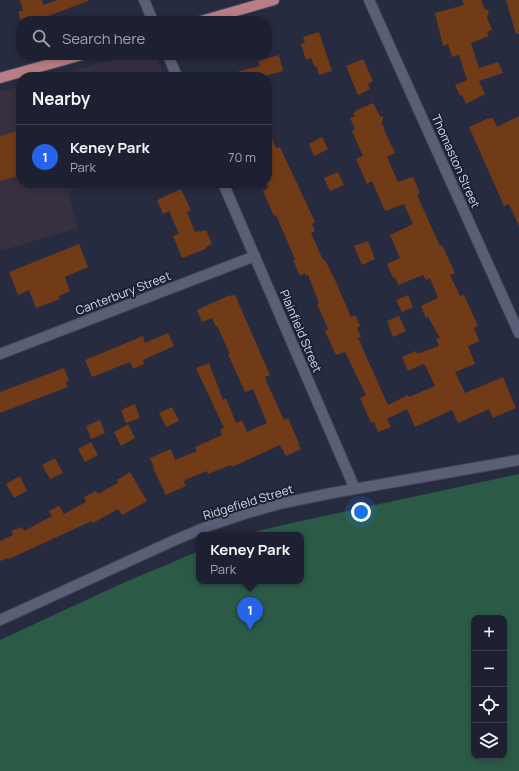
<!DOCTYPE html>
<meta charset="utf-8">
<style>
:root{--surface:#1d2030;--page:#252838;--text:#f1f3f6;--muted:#a0a3ab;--line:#3b3e4c;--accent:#2563eb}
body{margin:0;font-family:Manrope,sans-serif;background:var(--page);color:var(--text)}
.controls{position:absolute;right:12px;bottom:12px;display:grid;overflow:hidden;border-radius:8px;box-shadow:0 2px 6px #0003}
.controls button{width:36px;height:36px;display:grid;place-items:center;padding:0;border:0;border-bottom:1px solid var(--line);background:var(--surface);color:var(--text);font:20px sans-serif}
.you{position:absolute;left:361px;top:512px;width:14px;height:14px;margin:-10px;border:3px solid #fff;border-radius:50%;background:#1a73e8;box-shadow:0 0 0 6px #1a73e833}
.badge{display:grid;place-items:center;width:26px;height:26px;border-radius:50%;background:var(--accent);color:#fff;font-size:13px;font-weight:700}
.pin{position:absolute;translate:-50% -33px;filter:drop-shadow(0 1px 2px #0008)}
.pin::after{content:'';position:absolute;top:21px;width:14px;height:12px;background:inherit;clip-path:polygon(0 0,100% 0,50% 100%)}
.popup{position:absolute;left:196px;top:532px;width:108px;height:52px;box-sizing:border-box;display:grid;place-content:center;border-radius:8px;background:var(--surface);filter:drop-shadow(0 1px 3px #0005);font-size:13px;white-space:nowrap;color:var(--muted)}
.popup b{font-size:15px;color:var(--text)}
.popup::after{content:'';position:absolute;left:50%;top:100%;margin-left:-8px;border:8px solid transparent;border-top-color:var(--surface)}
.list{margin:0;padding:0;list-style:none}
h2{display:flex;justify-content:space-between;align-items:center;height:52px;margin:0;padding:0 16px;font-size:17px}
h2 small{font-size:13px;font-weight:400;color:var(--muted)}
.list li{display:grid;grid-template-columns:26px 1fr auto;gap:12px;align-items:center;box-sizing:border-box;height:64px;padding:0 16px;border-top:1px solid var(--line)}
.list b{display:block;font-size:15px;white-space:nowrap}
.list p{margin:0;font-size:13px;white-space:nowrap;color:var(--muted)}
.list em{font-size:13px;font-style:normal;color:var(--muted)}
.icon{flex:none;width:22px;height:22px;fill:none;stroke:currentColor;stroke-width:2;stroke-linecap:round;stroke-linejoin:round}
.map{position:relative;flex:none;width:519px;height:771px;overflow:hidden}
.search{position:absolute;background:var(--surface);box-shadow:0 2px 6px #0003;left:16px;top:16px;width:256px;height:44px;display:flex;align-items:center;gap:10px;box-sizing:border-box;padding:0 14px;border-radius:16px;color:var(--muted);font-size:15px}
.panel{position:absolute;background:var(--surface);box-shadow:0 2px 6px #0003;left:16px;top:72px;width:256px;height:116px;border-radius:16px}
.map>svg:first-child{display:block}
</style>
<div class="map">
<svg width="519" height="771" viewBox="0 0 519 771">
<rect width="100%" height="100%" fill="#272b40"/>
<path fill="#383040" d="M 128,55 L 155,55 L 165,77 L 52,77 Z
M 21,86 L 21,183 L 85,183 L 68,193 L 78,228 L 0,251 L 0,92 Z"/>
<path fill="#2b5b46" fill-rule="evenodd" d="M 519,474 L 519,771 L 0,771 L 0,640 L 123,583 L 199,551 L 199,581 L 301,581 L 301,535 L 246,535 L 261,530 L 301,521 ZM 474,618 L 504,618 L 504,756 L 474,756 Z"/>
<path fill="#713b17" d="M 20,0 L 42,0 L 43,5 L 57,0 L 88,0 L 88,1 L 35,21 L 21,21 L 18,12 L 23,10 Z
M 462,0 L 481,0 L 484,8 L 489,11 L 487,17 L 492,30 L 487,32 L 489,36 L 471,43 L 479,68 L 498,62 L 503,73 L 479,81 L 485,94 L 466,104 L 462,95 L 460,96 L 455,85 L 467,80 L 459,55 L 452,57 L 448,44 L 443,46 L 435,13 L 464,5 Z
M 506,0 L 519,0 L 519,34 L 516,34 Z
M 319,32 L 332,71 L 319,75 L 317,67 L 315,67 L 311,58 L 306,60 L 301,44 L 305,43 L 303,37 Z
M 279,55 L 283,71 L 261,77 L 234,77 L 233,73 L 260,66 L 258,61 Z
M 363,59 L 373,81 L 368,84 L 370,89 L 358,95 L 346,66 Z
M 373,103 L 380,116 L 383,117 L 382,123 L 385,130 L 384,130 L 395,153 L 387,157 L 398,182 L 413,177 L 420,193 L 417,195 L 440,246 L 442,245 L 455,273 L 450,275 L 460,296 L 464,295 L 478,326 L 474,328 L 479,341 L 468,346 L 475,364 L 455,372 L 465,393 L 503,377 L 516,408 L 493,418 L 489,409 L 458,423 L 452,410 L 415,427 L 407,409 L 387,419 L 391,427 L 378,432 L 374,422 L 371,423 L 360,398 L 366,395 L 345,352 L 336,355 L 325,331 L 328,329 L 317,304 L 319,303 L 308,275 L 306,276 L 305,273 L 300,276 L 293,260 L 295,259 L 276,215 L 274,216 L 263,191 L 268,188 L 267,185 L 267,127 L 276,148 L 280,147 L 315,222 L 312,224 L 315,231 L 311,233 L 323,260 L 325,260 L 335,280 L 351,317 L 355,315 L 360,326 L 357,328 L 361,337 L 358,338 L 388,405 L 408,395 L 409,397 L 435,386 L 425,365 L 424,365 L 423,364 L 408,371 L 402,357 L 416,351 L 417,354 L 439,346 L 436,339 L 440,338 L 428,317 L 426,318 L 421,306 L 438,298 L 430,278 L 426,280 L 423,275 L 398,285 L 395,277 L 393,278 L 387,264 L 400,258 L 390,235 L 413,224 L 404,204 L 385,211 L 372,181 L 367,184 L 356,159 L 363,156 L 352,131 L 355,129 L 350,118 L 355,116 L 353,113 L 356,112 L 355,111 Z
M 519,116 L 519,226 L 509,204 L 504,206 L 469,127 L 489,118 L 490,119 L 493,118 L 497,127 Z
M 21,130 L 21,175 L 0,181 L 0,136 Z
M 322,137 L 328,149 L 314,156 L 309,144 Z
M 338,172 L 344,185 L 330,191 L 324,178 Z
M 181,189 L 191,210 L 187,212 L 195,232 L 199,231 L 200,232 L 206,230 L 212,244 L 206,247 L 206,249 L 182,258 L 173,236 L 179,234 L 169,211 L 163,214 L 157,200 Z
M 368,241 L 375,259 L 362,265 L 354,246 Z
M 79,244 L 88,267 L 65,277 L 70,291 L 59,296 L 60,299 L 36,308 L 29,290 L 18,295 L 9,272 Z
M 230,295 L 231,296 L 235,295 L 270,375 L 265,377 L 267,383 L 284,420 L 288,418 L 299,443 L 298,444 L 301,449 L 286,456 L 280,445 L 232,467 L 231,465 L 208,474 L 207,471 L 185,480 L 184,482 L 186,486 L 166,495 L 153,468 L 154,468 L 150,458 L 171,449 L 175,460 L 197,451 L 195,447 L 222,435 L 220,430 L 224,428 L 196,368 L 209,363 L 223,400 L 226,398 L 236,423 L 242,420 L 247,432 L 267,423 L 253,389 L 245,392 L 228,354 L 230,354 L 217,326 L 216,327 L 212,318 L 202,322 L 197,310 Z
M 408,295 L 413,307 L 402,312 L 396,300 Z
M 399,316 L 406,331 L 393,337 L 387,321 Z
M 168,333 L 174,346 L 143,360 L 144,364 L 133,369 L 130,362 L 92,377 L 85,360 L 143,336 L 145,343 Z
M 64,368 L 69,381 L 66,382 L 68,387 L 0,413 L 0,392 Z
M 135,404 L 140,418 L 126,423 L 121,410 Z
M 172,407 L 179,421 L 166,427 L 159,413 Z
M 100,420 L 105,433 L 91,439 L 86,426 Z
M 128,424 L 135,438 L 121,446 L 114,432 Z
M 91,442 L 98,455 L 85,462 L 78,449 Z
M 55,458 L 63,473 L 50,479 L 42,465 Z
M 130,472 L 147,501 L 122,515 L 118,509 L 93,523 L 92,521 L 85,524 L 9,559 L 8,558 L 0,561 L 0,541 L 13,535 L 11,531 L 22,527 L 24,531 L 52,516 L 49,511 L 59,506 L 64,514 L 86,502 L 84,497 L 96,491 L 98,494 L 118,483 L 117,480 Z
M 20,476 L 27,491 L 14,498 L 6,484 Z"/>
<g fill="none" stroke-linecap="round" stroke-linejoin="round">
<g stroke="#444759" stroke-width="12">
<path id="minor" d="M 144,0 L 153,21
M 369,0 L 519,333
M 168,55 L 177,77
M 223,183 L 355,489
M 0,354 L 255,256
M 0,620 L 175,540 L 211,525 L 247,513 L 283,503 L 332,493 L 519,460"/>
</g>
<g stroke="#444759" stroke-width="12">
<path id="major" d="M 201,21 L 274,0
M 0,78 L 82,55"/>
</g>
<use href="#minor" stroke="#5a5f77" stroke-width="10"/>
<use href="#major" stroke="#b97e85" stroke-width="10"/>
</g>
<g text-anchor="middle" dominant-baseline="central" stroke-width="4" stroke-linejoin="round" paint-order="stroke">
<g font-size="12" fill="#d9dcea" stroke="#1d2135">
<text transform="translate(456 161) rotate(66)">Thomaston Street</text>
<text transform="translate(123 293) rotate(-21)">Canterbury Street</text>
<text transform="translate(301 331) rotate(67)">Plainfield Street</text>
<text transform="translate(248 502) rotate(-17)">Ridgefield Street</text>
</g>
</g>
</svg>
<div class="controls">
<button>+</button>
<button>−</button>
<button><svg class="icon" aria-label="locate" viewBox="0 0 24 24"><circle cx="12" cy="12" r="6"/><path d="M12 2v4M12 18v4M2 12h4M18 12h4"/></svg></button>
<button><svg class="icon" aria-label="layers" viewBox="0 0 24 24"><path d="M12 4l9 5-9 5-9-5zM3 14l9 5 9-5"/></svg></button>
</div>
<div class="you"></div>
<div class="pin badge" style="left:250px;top:630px">1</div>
<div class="popup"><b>Keney Park</b>Park</div>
<div class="search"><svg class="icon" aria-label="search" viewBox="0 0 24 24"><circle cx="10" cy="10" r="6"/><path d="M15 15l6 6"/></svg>Search here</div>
<section class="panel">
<h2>Nearby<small></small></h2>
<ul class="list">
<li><span class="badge">1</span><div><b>Keney Park</b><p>Park</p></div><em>70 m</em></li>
</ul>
</section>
</div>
